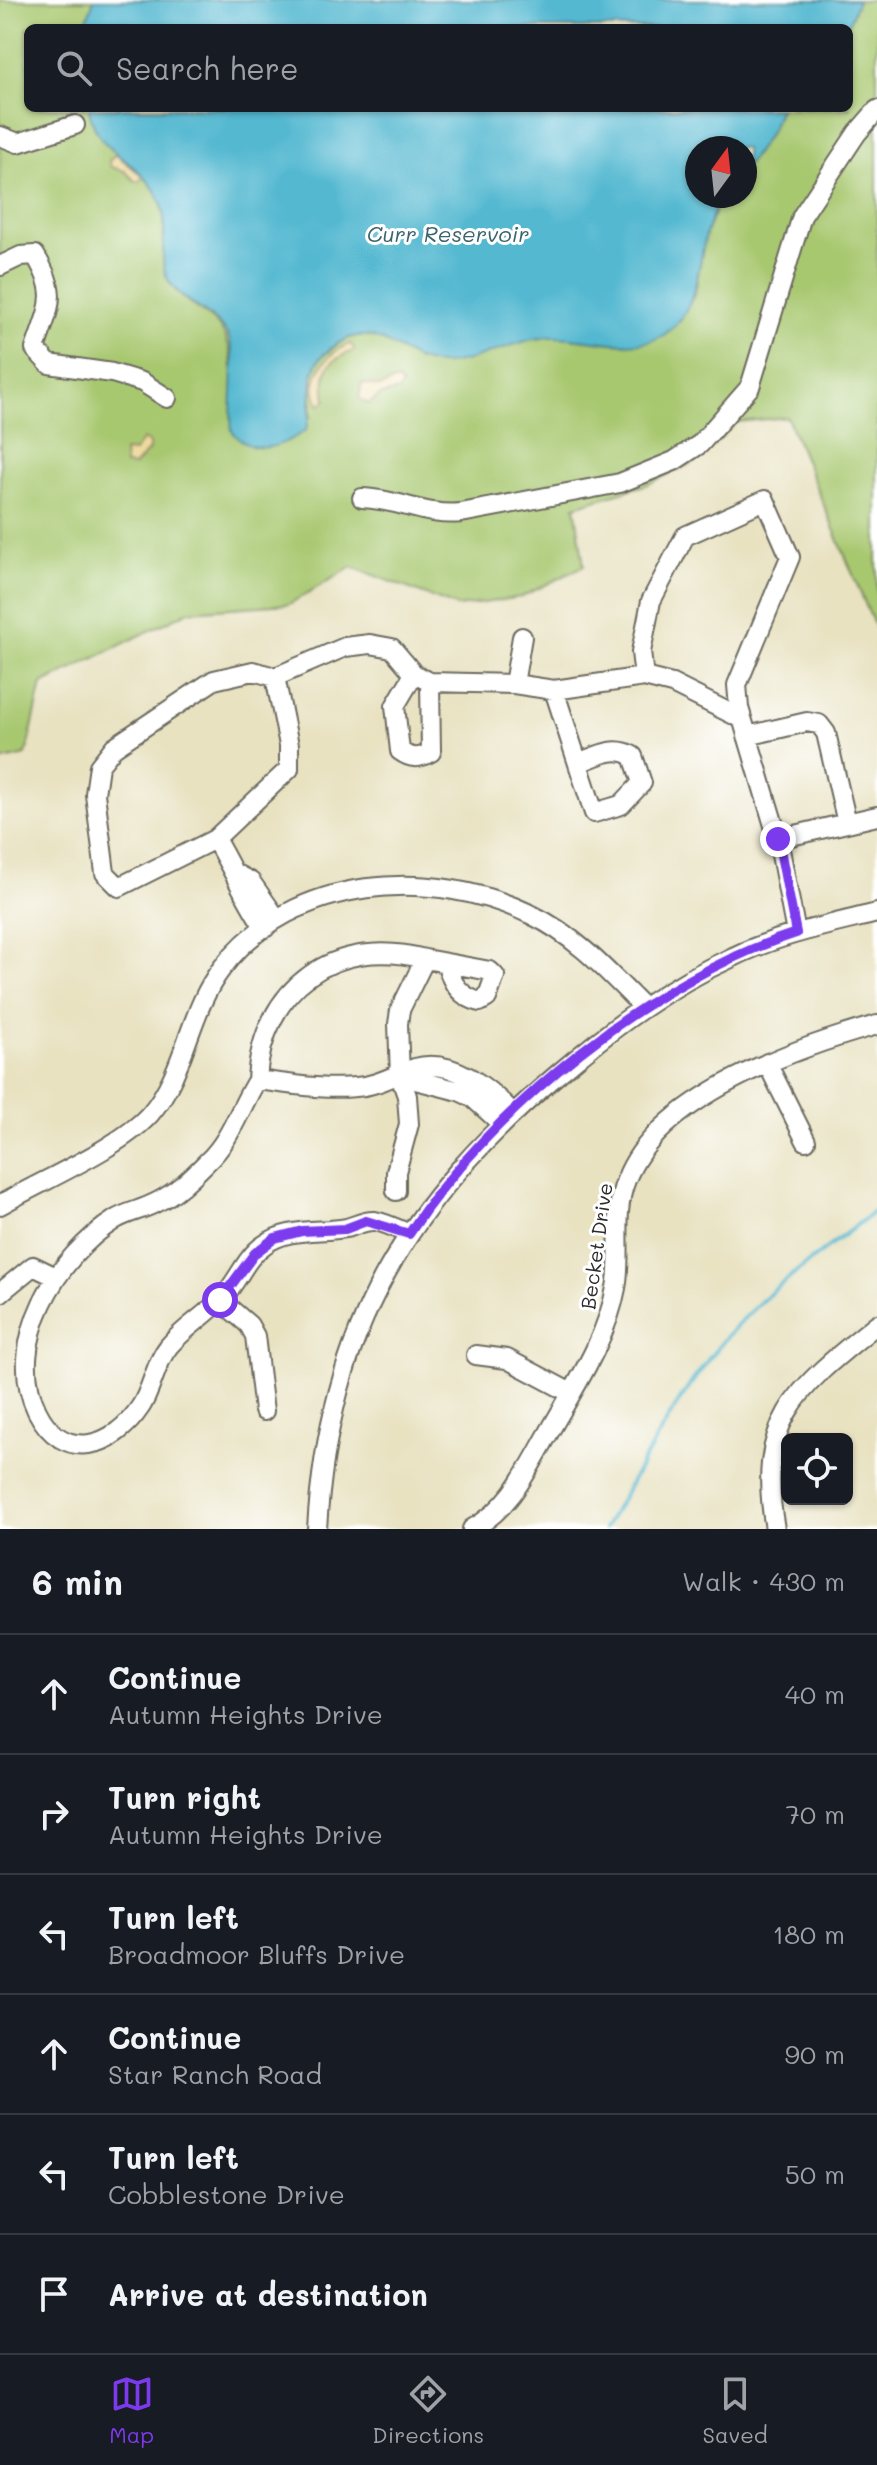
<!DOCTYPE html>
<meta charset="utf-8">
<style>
:root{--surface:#171b24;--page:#20242c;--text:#f1f3f6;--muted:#9ea1a6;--line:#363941;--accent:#7c3aed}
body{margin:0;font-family:Mali,sans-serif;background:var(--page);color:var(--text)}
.controls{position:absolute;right:24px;bottom:24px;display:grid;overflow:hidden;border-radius:12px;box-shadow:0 2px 6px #0004}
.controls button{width:72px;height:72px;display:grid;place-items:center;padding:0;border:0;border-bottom:2px solid var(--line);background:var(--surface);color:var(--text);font:40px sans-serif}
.compass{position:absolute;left:685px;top:136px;width:72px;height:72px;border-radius:50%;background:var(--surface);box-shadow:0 2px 6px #0004;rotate:15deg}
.stop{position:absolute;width:24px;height:24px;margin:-18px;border:6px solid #7c3aed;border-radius:50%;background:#fff}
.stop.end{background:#7c3aed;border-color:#fff;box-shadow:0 2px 8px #0008}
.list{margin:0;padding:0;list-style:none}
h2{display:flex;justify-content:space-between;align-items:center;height:104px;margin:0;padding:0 32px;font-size:34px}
h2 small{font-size:26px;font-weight:400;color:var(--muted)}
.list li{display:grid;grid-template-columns:52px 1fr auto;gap:24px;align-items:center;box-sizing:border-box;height:120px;padding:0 32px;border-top:2px solid var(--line)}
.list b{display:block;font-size:30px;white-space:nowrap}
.list p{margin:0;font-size:26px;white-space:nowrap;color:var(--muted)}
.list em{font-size:26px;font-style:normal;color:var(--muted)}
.icon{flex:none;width:44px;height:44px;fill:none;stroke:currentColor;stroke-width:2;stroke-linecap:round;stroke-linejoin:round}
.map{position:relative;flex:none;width:877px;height:1529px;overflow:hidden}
.search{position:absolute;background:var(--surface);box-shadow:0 2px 6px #0004;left:24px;right:24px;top:24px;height:88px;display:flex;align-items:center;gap:20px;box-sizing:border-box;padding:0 28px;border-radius:12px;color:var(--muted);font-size:30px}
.sheet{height:824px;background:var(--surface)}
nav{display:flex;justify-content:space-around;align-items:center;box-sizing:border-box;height:112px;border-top:2px solid var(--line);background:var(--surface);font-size:22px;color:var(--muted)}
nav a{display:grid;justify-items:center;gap:4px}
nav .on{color:var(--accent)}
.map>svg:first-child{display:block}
</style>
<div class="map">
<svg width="877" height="1529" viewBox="0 0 877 1529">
<rect width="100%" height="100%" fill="#fff"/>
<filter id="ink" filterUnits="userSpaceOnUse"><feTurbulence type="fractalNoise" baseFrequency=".0125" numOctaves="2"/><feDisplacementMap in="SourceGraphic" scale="16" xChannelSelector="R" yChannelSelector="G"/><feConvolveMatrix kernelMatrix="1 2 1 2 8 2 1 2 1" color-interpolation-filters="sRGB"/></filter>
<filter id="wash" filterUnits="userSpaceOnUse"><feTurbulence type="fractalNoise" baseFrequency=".006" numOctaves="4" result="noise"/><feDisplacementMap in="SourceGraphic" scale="32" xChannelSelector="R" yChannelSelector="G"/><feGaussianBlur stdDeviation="1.8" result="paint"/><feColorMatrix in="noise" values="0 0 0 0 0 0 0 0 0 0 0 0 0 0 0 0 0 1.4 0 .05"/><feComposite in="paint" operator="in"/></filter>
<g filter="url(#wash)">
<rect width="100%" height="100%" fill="#e8e2c1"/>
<path fill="#a8c870" stroke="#6a7a4e" stroke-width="2" d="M 0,0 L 94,0 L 84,28 L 28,28 L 28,108 L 89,108 C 94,151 139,160 158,196 C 173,223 153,261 171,285 C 200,321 230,313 232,369 L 311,417 L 313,376 L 319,359 L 346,338 L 365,334 L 385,339 L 418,361 L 484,354 L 514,342 L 549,337 L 660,337 L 682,318 L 695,293 L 705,235 L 720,200 L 723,196 L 745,196 L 745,168 L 770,132 L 780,108 L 849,108 L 847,28 L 858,0 L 877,0 L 877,632 L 787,417 L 737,422 L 698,460 L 648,484 L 575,506 L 584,566 L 521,597 L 458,607 L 352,567 L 289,604 L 189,611 L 42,684 L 26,755 L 0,761 Z"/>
<path fill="#eeda9e" stroke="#8c8264" stroke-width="2" d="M 115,154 L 143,176 L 141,180 L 136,182 L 125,171 L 111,167 L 109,161 Z
M 351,344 L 355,350 C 326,362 322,368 326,400 L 320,405 C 304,382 327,350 351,344 Z
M 397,380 L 402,385 L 399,391 L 381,395 L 368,404 L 359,398 L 362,383 L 380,387 Z
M 143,439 L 149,443 L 149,450 L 134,466 L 125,465 L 124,451 L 134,452 Z"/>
<path fill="#52b8d0" stroke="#3e727e" stroke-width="2" d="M 94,0 L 858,0 L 847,28 L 84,28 Z
M 89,108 L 780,108 L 770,132 L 745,168 L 745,148 L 697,148 L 697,196 L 723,196 C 691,239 710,307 662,336 C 630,354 583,335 548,337 C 510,340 474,366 436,364 C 399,361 377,318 337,344 C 331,348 323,353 319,360 C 306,381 314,408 306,430 C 282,447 253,459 232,431 C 228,404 239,354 227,334 C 212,309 169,298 164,268 C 160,243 171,220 158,196 C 138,157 95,155 89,108 Z"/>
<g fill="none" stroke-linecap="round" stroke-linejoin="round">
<path stroke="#52b8d0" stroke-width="4" d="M 604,1529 C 646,1458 684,1381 741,1321 C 779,1281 833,1245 877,1209"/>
</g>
</g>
<g filter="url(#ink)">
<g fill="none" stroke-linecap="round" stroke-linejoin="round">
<g stroke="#6d6b60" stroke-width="22">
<path id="minor" d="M 0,136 L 18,143 L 75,125
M 0,266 L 21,256 L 35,255 C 60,295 49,307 35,349 L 49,364 L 112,373 L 142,382 L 167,398
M 362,498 C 399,499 426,517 461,513 L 620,483 L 674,461 L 700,444 L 750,387 L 802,216 L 857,133 L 877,110
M 414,674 L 395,706 L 400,751 C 411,759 419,759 431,752 L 430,682
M 275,677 L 289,745 L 289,769 L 215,839 L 119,887 L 105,873 L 95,794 L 99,766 L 114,747 L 214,680 L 253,671 L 275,677 L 345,647 L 370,644 L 392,648 L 414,674 L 430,682 L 514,684 L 554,690 L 644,677 L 641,652 L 651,601 L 685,536 L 765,500 L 790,557 L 737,685 L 739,708 L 778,839 L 796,933
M 644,677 L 672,684 L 742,719
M 514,684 L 522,637
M 554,690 L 594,813 L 621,805 L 642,783 L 633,756 C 614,745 597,756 578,763
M 747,736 L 807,722 L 819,724 L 826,733 L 847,823
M 215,839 C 233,869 245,899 265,928
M 778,839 L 877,816
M 236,874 L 251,882 L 277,919
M 425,959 L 490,971 L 495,976 L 487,998 L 480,1002 C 460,997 451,983 447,964
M 767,1063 L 806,1141
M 400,1076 L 459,1091 L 472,1097 L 502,1124
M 257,1080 C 240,1107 231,1140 207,1162 C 192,1177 175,1194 155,1203 C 142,1210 128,1212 116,1219 C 57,1256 4,1343 37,1411 C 63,1463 113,1449 141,1406 C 153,1387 155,1363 169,1346 C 185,1327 207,1315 223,1297 C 238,1281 246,1257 264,1245 C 288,1227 319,1233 346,1228 C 356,1226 364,1220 375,1221 C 386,1223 398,1229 409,1234
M 257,1080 C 262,987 336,935 425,959 L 400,1010 L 398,1024 L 400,1076 L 407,1096 L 409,1124 L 396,1172 L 396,1191
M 257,1080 C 290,1084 323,1090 356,1087 C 377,1086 396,1074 415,1068 C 453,1057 489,1089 513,1113
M 0,1205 C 41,1181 120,1148 150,1114 C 186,1072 188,1012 222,968 C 293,875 432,866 532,915 C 576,936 609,973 643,1007
M 0,1293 L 33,1266 L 56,1277
M 220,1300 L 249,1325 L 255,1336 L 264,1411
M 476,1355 L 507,1359 L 571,1393
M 317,1529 C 329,1328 407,1202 558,1074 C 611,1029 668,986 733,957 C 778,935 828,925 877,913
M 472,1529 C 510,1508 526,1473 547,1436 C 573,1389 606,1342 616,1288 C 623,1252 612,1215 626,1180 C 658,1096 798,1047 877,1025
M 775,1529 C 755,1419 798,1388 877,1324"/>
</g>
<use href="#minor" stroke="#fff" stroke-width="18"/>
</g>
</g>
<g fill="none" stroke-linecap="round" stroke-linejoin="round" filter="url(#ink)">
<path stroke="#7c3aed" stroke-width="10" d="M 220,1300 L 255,1253 L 275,1238 L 302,1231 L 345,1229 L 366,1221 L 409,1234 C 492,1107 652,979 796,933 L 778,839"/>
</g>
<g text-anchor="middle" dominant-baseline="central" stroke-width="6" stroke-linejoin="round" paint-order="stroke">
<g font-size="20" fill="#2b2b2b" stroke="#fff">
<text transform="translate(596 1246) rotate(-82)">Becket Drive</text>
</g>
<g font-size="22" font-style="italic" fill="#3b636d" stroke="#fff">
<text x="448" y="233">Curr Reservoir</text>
</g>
</g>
</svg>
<div class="controls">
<button><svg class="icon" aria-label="locate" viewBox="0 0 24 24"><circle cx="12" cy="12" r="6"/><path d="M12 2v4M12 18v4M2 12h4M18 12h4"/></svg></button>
</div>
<svg class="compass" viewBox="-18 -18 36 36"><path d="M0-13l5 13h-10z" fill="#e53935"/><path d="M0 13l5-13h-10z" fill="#9ea1a6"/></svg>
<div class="stop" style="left:220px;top:1300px"></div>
<div class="stop end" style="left:778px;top:839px"></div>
<div class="search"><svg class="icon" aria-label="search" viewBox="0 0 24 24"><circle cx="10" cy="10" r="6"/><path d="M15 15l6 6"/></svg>Search here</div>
</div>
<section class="sheet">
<h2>6 min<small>Walk · 430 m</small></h2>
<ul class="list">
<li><svg class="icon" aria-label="ahead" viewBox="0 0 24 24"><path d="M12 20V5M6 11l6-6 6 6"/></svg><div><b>Continue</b><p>Autumn Heights Drive</p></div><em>40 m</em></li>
<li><svg class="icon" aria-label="right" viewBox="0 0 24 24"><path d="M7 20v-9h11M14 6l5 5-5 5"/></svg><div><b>Turn right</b><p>Autumn Heights Drive</p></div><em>70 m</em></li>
<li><svg class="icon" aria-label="left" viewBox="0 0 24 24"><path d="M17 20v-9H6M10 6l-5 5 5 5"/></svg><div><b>Turn left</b><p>Broadmoor Bluffs Drive</p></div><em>180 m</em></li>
<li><svg class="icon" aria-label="ahead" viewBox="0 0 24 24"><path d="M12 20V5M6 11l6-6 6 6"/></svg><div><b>Continue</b><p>Star Ranch Road</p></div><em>90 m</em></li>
<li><svg class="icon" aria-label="left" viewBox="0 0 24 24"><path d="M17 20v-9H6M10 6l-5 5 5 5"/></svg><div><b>Turn left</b><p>Cobblestone Drive</p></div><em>50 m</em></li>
<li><svg class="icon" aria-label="arrive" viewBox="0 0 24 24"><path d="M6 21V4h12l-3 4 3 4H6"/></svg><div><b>Arrive at destination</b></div></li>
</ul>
</section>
<nav>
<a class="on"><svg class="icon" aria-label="map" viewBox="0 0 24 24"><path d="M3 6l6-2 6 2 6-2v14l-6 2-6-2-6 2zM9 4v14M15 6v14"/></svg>Map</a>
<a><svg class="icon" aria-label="directions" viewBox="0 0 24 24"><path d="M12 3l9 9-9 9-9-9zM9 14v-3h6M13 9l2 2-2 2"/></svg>Directions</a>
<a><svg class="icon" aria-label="saved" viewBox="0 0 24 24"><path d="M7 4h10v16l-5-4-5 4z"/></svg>Saved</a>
</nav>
